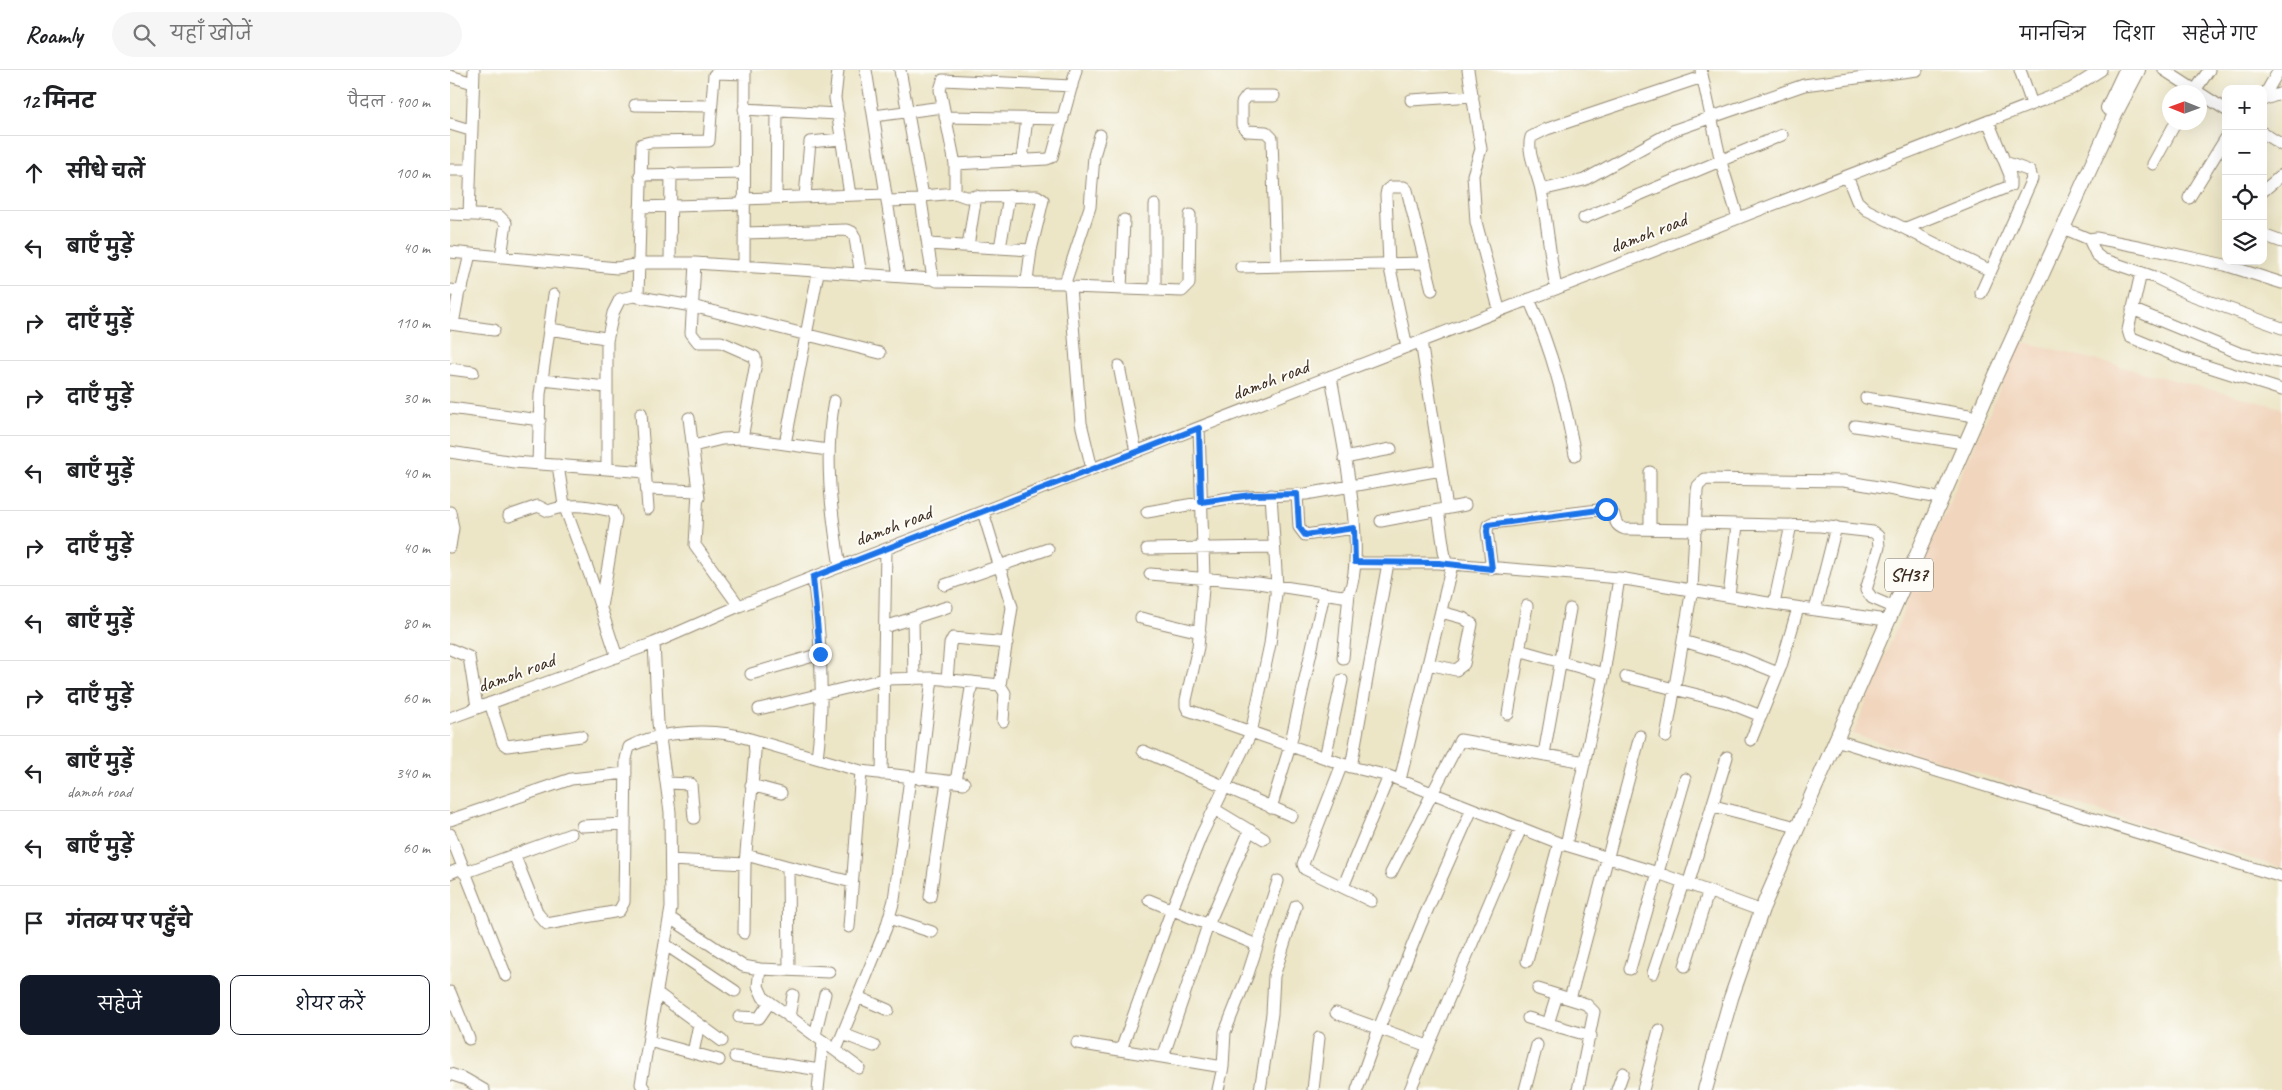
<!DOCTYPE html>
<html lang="hi">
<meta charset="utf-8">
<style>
:root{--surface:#fff;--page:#f6f6f6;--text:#202124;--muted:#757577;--line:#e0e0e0;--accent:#111827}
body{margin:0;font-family:Caveat,"Playpen Sans Deva",sans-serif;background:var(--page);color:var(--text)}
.controls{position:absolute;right:15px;top:15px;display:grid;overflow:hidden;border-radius:10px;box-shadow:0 5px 20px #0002}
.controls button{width:45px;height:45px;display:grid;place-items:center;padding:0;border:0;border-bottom:1px solid var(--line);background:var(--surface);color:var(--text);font:25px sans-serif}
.compass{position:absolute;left:1712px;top:15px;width:45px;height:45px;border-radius:50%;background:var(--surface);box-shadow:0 5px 20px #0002;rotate:271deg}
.stop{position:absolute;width:15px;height:15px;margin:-11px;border:4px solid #1a73e8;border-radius:50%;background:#fff}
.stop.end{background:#1a73e8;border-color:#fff;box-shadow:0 1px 5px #0008}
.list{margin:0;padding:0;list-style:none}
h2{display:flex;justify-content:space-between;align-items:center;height:65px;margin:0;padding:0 20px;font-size:21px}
h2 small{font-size:16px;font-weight:400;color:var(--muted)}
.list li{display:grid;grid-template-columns:32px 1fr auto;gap:15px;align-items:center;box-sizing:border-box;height:75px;padding:0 20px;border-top:1px solid var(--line)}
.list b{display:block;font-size:19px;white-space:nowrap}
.list p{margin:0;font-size:16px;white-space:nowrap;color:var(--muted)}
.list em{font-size:16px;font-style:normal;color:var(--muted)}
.actions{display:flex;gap:10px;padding:15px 20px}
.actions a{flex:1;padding:11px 0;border:1px solid var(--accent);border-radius:10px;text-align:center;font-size:18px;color:var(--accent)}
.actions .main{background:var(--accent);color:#fff}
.icon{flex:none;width:28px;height:28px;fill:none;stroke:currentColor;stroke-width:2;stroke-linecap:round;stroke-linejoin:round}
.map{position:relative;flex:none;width:1832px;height:1020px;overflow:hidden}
header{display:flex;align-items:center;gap:30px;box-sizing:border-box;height:70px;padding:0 25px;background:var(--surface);border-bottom:1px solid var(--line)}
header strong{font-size:24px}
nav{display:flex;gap:28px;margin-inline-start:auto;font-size:18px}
.search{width:350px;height:45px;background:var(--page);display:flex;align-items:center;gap:12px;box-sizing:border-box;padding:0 18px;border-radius:28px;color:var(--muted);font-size:19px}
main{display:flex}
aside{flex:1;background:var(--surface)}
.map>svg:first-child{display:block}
</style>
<header>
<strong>Roamly</strong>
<div class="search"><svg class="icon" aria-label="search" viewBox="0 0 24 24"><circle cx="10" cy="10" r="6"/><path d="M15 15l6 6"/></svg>यहाँ खोजें</div>
<nav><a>मानचित्र</a><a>दिशा</a><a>सहेजे गए</a></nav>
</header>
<main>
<aside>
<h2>12 मिनट<small>पैदल · 900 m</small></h2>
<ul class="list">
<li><svg class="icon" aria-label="ahead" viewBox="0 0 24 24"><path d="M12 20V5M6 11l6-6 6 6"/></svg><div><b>सीधे चलें</b></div><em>100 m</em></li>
<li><svg class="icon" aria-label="left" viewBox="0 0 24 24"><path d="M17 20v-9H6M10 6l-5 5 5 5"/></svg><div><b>बाएँ मुड़ें</b></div><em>40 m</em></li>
<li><svg class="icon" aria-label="right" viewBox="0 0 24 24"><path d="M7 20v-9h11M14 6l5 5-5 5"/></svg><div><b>दाएँ मुड़ें</b></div><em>110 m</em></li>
<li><svg class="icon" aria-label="right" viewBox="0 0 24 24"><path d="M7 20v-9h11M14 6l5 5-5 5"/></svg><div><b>दाएँ मुड़ें</b></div><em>30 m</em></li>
<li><svg class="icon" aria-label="left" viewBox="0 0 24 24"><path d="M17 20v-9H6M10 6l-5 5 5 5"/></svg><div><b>बाएँ मुड़ें</b></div><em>40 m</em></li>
<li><svg class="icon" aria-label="right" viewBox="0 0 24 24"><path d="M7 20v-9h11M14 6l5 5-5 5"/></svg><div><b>दाएँ मुड़ें</b></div><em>40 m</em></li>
<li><svg class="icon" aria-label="left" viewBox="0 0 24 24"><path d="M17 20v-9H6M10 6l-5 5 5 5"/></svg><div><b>बाएँ मुड़ें</b></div><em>80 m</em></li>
<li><svg class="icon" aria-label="right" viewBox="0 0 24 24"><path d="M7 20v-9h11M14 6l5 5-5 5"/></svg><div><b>दाएँ मुड़ें</b></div><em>60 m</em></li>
<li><svg class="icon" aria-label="left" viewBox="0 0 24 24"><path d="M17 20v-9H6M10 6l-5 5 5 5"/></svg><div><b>बाएँ मुड़ें</b><p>damoh road</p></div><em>340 m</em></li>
<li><svg class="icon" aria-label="left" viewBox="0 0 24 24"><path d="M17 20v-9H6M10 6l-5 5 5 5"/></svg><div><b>बाएँ मुड़ें</b></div><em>60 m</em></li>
<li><svg class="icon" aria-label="arrive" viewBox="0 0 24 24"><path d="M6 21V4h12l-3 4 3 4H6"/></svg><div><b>गंतव्य पर पहुँचे</b></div></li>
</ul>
<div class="actions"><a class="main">सहेजें</a><a>शेयर करें</a></div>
</aside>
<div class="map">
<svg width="1832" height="1020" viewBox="0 0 1832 1020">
<rect width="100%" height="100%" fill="#fdfcf7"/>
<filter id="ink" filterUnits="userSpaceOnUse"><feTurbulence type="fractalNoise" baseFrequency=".02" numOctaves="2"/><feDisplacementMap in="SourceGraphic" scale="10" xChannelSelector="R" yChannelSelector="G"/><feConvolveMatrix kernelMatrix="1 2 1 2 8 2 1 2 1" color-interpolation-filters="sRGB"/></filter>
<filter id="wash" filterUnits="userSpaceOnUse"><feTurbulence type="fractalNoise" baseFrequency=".0096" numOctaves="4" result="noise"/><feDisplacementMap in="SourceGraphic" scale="20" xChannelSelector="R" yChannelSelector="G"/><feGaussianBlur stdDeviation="1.12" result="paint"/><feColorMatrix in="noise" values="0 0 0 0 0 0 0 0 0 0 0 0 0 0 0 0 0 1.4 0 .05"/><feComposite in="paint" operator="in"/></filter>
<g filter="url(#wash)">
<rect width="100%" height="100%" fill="#ece5c6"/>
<path fill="#f1d5bd" d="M 1571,271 L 1832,338 L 1832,798 L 1403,664 L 1483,469 Z"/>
</g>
<g filter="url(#ink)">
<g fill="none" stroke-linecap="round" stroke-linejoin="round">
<g stroke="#948872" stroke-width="13">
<path id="minor" d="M 388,0 L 385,28 L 400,125
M 416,0 L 449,206
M 450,0 L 473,126
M 626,0 L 602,87 L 597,89 L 505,94 L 505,123 L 473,126 L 471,130 L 483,209 L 487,211 L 615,213 L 620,217 L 631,353 L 642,399
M 1018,0 L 1031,79 L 1023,105 L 1026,152 L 1049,239
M 1251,0 L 1271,92 L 1288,148
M 1570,0 L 1582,34
M 1714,0 L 1776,40
M 0,6 L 23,13
M 1744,22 L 1759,0
M 824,26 L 797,26 L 792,33 L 792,55 L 797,61 L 816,62 L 822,68 L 826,196
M 1813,28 L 1829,0
M 961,30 L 1023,26
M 1813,30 L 1832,23
M 185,35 L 261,36
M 294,39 L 388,44
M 424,46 L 493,37
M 495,47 L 613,49
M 0,54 L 20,60
M 1813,63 L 1832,75
M 572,90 L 577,48
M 505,94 L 490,20 L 493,10 L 622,16
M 1703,94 L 1726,52
M 0,100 L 19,100
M 190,105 L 293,103
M 1397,106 L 1407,131 L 1417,140 L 1539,200
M 1091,120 L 1134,110 L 1225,60 L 1354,15 L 1467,0
M 1813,121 L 1832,105
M 505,123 L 516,127 L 587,126 L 593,130 L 581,180 L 577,211
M 355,126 L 360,72 L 391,69
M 326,127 L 327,42
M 1739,128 L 1776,68
M 293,129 L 436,124
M 437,131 L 471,130
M 190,137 L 293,134
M 0,144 L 49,146 L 56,153 L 51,187
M 19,145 L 24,0
M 1134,148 L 1332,65
M 1456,158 L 1560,116 L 1560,105 L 1538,51
M 1613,158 L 1639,169 L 1646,168 L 1687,176 L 1775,195 L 1832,213
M 294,163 L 396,160 L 402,162 L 405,168 L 411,205
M 1813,165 L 1832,172
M 1639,169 L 1646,184 L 1652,189 L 1704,207 L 1739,224 L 1832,258
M 478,174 L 581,180
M 518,176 L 526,126
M 550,178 L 559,126
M 0,182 L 167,198 L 196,193 L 245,193 L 483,209
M 220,193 L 221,103
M 245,193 L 241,263 L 248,272 L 271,272 L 305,287 L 306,293 L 292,368
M 294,197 L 295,0
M 791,197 L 975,193
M 1691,203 L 1678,260 L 1680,267 L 1731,288 L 1832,320
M 615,213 L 640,137 L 644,86 L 650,65
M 620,217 L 732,221 L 739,214 L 740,145
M 671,219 L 674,150
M 1106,219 C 1100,186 1097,152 1091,120 C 1088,104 1076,82 1081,67 L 1097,59 L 1252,7
M 0,220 L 9,221 L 12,218 L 20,184
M 705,220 L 705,135
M 1531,223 L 1582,109 L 1580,101 L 1555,92
M 188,227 L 192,74 L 200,72 L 259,71 L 264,5 L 267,3 L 295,4
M 1079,229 C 1103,283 1114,328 1125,385
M 1682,239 L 1789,283 L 1832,293
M 0,254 L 44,260
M 3,254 L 9,221
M 100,259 L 155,268 L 157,271 L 157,399
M 157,271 L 163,243 L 170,229 L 184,226 L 242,236 L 430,283
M 971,271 L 997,438
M 957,277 L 939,194 L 936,125 L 937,120 L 941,117 L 954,117 L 957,120 L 982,220
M 669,296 L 686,382
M 0,299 L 23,302
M 93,310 L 156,317
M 1416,328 L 1519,345
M 384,331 C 374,386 381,441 390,497
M 0,338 L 90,350
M 191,343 L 198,439
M 239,348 L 249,428
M 1405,356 L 1507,372
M 749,358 L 754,507 L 748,577 L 736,630 L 736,636 L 738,640 L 901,697 L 939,706 L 1109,773 L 1208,803 L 1304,838
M 335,374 L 368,203
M 243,376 L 272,369 L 292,368 L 378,380
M 0,382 L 64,392 L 196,402
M 894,388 L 941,379
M 88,394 L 90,324 L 104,225
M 108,395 L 114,435 L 141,508 L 167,587
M 198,419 L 248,421 L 245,475 L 289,536
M 847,424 L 849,457 L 855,465 L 904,458
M 988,440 L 996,494
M 0,442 L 3,458 L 0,477
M 533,442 L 562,537 L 550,615
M 697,442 L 779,428 L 856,424 L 991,400
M 59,446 L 88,436 L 98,441 C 123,432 137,436 163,441 L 166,449 L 151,537
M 931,451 L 1015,435
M 1247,453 L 1370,456 L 1423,462 L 1428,466 L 1429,477 L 1416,520 L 1422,528 L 1436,534
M 1200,459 L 1200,402
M 697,479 L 824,477
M 905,493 L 989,493 L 1169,508 L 1324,534 L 1429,549
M 1042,499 L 1037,461 L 1038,455 L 1042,453 L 1156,439 L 1164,445 C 1166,454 1167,456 1175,459 L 1246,460
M 700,504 L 808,513 L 892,526 L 899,523 C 918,477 889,358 881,306
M 363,507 C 371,567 375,628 367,688
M 495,515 L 598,479
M 1279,526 L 1287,455
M 1324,534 L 1341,455
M 1365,540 L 1386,457
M 463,548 L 464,609
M 691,548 L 750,562
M 435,557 L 497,537
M 1233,571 L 1291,588 L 1328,603
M 0,579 L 19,587 L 27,637
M 1069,580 L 1154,604
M 893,588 L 899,523
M 978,594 L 1006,600 L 1014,594 L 1022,554 L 1013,548 L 991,542
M 301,604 L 370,584
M 1176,607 L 1276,632 L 1311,646
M 497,610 L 500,574 L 503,568 L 557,573
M 40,633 L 53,673 L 57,676 L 131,666
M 309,639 L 434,609 L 482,608 L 550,615 L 555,623 L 553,651
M 1058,644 L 1077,536
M 0,648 L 204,573 L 289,536 L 1621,19 L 1651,0
M 1216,667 L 1242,519 L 1247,421 L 1248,416 L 1255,409 L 1394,411 L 1483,427
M 300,669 L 411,701 L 514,713
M 1301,670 L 1331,596 L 1348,538
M 1386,670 L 1832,807
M 693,681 L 842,746
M 1094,684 L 1120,539
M 875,688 L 892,610
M 892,694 L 853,794 L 855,799 L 921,831
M 901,697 L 938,493
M 432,704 L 436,479
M 470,709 L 482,608
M 950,710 L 1002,495
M 506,712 L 522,612
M 217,713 L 241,714 L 244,748
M 301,715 L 331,723
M 1264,736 L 1339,755
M 821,738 L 840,676 L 874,524
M 764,739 L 814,769
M 0,750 L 121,709 L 176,703
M 132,756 L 175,754
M 0,764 L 56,906
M 1116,775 L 1154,604 L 1169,508
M 64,784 L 88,844 L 97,854 L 169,841 L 174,832 L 176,689 L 179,677 C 211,660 266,658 300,669 L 304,672 L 305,682 L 295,794 L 294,863
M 296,785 L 336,796 L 338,800 L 339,900
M 221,790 L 295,794
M 336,796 L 402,812
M 0,803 L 12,798
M 14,803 L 121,764
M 941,803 L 1010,670 L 1135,692
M 1238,815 L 1277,687
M 893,817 L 939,706
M 480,827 L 497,711
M 699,830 L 807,875
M 220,848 L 293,896 L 310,899 L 379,902
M 439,848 L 482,862
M 399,857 L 411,701
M 216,875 L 285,921
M 1077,891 L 1109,773
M 1235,896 L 1258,823
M 310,899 L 308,916 L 313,927 L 409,998
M 1180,899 L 1235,709
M 1203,903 L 1233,813
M 1088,919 L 1136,934 L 1144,942 L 1128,1020
M 0,922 L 19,969
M 207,923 L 272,971
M 408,927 L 438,940
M 1120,929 L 1190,666
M 886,943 L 978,976
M 289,947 L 309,948 L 320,932
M 339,947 L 343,925
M 1078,948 L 1141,966
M 1098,954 L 1107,925
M 393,964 L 424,976
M 365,965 L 375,924
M 199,971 L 269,990
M 627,973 L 773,997
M 386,980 L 436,858 L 444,830 L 460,708
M 671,980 L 722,839 L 751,766 L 801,663 L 820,574 L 827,516 L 821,425
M 243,983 L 249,954
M 285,987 L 370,1000
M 713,987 L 758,855 L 800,760
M 0,1004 L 15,1009 L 34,1020
M 195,1020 L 191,1014 L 221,838 L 220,742 L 208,653 L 204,573
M 368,1020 L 373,971
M 768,1020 L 773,997 L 775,962 L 798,904 L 828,811
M 810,1020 L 822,944 L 824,906 L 846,836
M 863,1020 L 869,968
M 907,1020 L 929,958 L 971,854 L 1022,739
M 960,1020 L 1071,758
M 1075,1020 L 1087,975
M 1167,1020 L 1173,1003
M 1193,1020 L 1209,960"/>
</g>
<g stroke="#948872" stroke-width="16">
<path id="major" d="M 1658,38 L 1676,0
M 1255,1020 L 1281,928 L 1312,839 L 1540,318 L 1665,44 L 1688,0"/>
</g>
<use href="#minor" stroke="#fff" stroke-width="11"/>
<use href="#major" stroke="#fff" stroke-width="14"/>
</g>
</g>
<g fill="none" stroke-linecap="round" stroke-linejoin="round" filter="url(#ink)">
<path stroke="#1a73e8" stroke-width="6" d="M 370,584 L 363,507 L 749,358 L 751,432 L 801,425 L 847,424 L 849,457 L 855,465 L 904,458 L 905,492 L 989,493 L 1042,499 L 1037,461 L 1038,455 L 1156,439"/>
</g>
<g text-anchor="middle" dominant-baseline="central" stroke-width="4" stroke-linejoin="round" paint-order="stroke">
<rect fill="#fdfcf7" stroke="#75695f" stroke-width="1" x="1435" y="488.5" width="48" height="33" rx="4"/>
<g font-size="19" font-weight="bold" fill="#3b2a1e">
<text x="1459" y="505">SH37</text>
</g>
<g font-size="20" fill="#3b2a1e" stroke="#fdfcf7">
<text transform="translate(1198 163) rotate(-21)">damoh road</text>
<text transform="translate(820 310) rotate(-21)">damoh road</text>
<text transform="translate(443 456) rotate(-21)">damoh road</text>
<text transform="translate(66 603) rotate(-20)">damoh road</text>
</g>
</g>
</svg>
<div class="controls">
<button>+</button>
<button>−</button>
<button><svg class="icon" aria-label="locate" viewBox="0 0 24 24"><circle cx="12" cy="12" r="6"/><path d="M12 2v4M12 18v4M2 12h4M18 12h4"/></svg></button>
<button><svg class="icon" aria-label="layers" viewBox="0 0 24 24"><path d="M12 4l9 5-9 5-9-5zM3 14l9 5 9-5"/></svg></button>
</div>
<svg class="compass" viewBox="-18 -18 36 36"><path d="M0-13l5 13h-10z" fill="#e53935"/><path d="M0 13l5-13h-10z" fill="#757577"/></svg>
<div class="stop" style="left:1156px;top:439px"></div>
<div class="stop end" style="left:370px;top:584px"></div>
</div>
</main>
